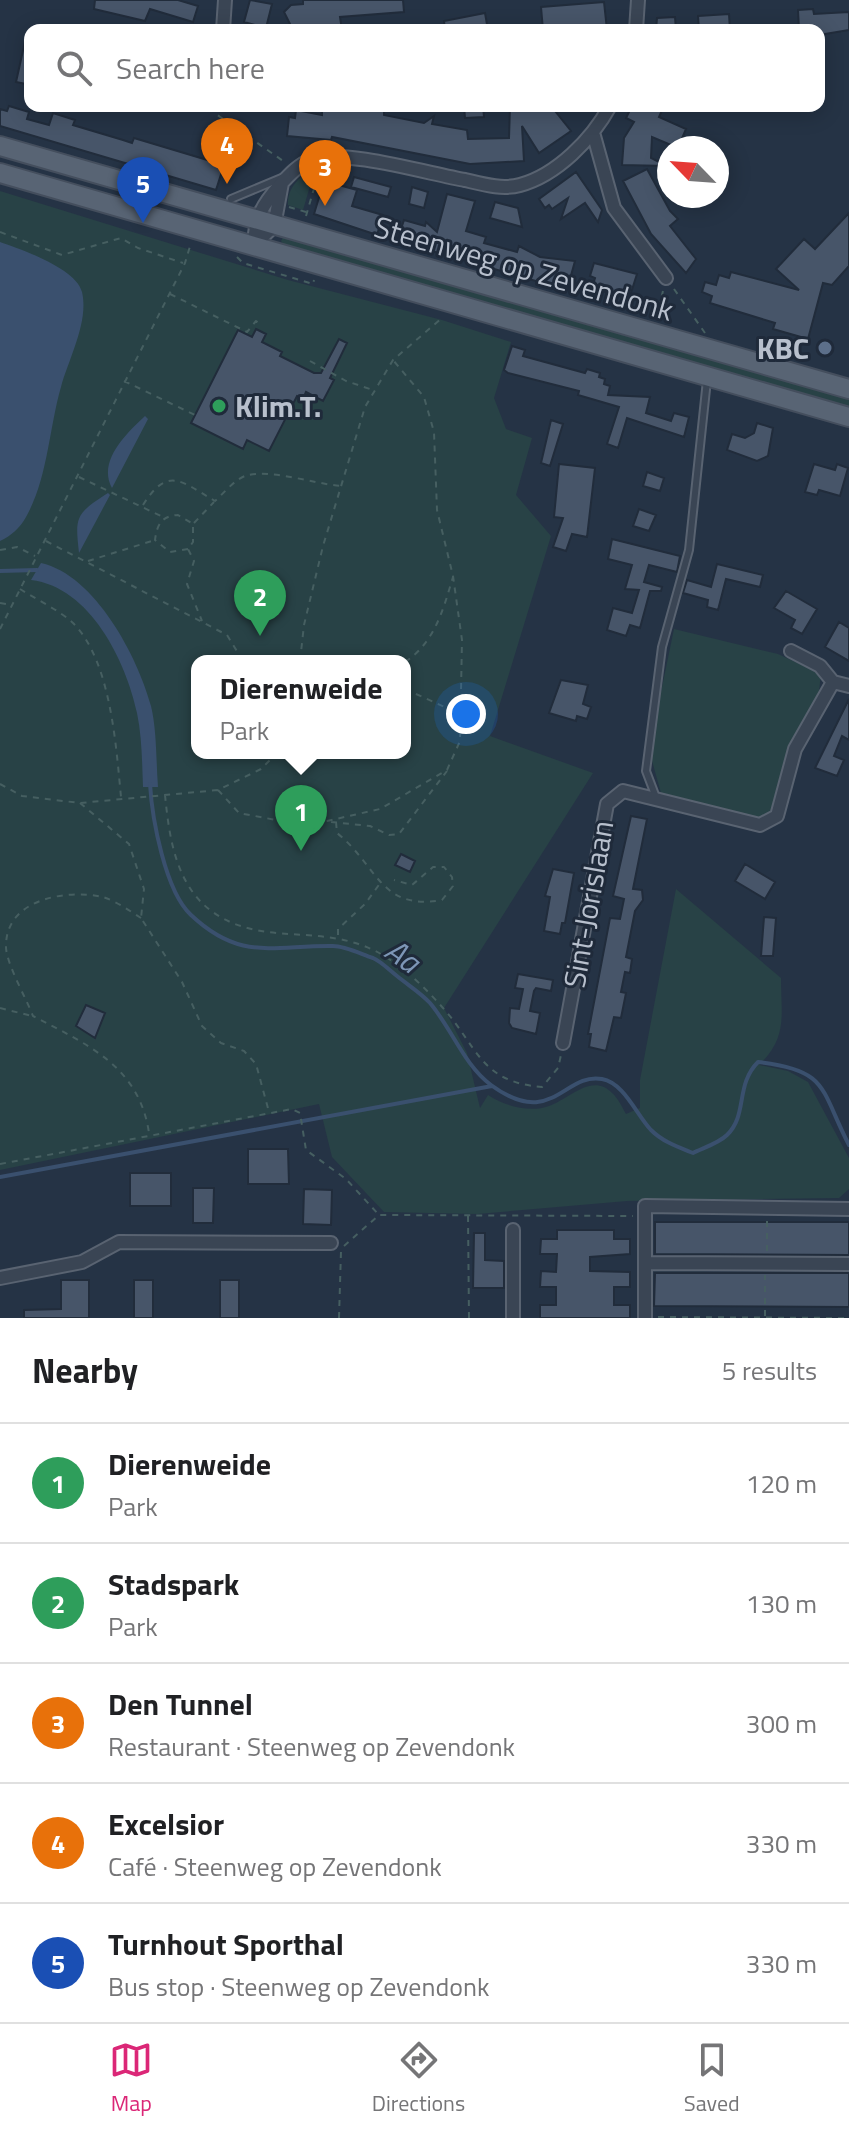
<!DOCTYPE html>
<meta charset="utf-8">
<style>
:root{--surface:#fff;--page:#f2f2f2;--text:#202124;--muted:#757577;--line:#e0e0e0;--accent:#db2777}
body{margin:0;font-family:"Titillium Web",sans-serif;background:var(--page);color:var(--text)}
.compass{position:absolute;left:657px;top:136px;width:72px;height:72px;border-radius:50%;background:var(--surface);box-shadow:0 4px 20px #0003;rotate:295deg}
.you{position:absolute;left:466px;top:714px;width:28px;height:28px;margin:-20px;border:6px solid #fff;border-radius:50%;background:#1a73e8;box-shadow:0 0 0 12px #1a73e833}
.badge{display:grid;place-items:center;width:52px;height:52px;border-radius:50%;background:var(--accent);color:#fff;font-size:26px;font-weight:700}
.pin{position:absolute;translate:-50% -66px;filter:drop-shadow(0 2px 4px #0008)}
.pin::after{content:'';position:absolute;top:42px;width:28px;height:24px;background:inherit;clip-path:polygon(0 0,100% 0,50% 100%)}
.popup{position:absolute;left:191px;top:655px;width:220px;height:104px;box-sizing:border-box;display:grid;place-content:center;border-radius:16px;background:var(--surface);filter:drop-shadow(0 2px 6px #0005);font-size:26px;white-space:nowrap;color:var(--muted)}
.popup b{font-size:30px;color:var(--text)}
.popup::after{content:'';position:absolute;left:50%;top:100%;margin-left:-16px;border:16px solid transparent;border-top-color:var(--surface)}
.list{margin:0;padding:0;list-style:none}
h2{display:flex;justify-content:space-between;align-items:center;height:104px;margin:0;padding:0 32px;font-size:34px}
h2 small{font-size:26px;font-weight:400;color:var(--muted)}
.list li{display:grid;grid-template-columns:52px 1fr auto;gap:24px;align-items:center;box-sizing:border-box;height:120px;padding:0 32px;border-top:2px solid var(--line)}
.list b{display:block;font-size:30px;white-space:nowrap}
.list p{margin:0;font-size:26px;white-space:nowrap;color:var(--muted)}
.list em{font-size:26px;font-style:normal;color:var(--muted)}
.icon{flex:none;width:44px;height:44px;fill:none;stroke:currentColor;stroke-width:2;stroke-linecap:round;stroke-linejoin:round}
.map{position:relative;flex:none;width:849px;height:1318px;overflow:hidden}
.search{position:absolute;background:var(--surface);box-shadow:0 4px 20px #0003;left:24px;right:24px;top:24px;height:88px;display:flex;align-items:center;gap:20px;box-sizing:border-box;padding:0 28px;border-radius:16px;color:var(--muted);font-size:30px}
.sheet{height:704px;background:var(--surface)}
nav{display:flex;justify-content:space-around;align-items:center;box-sizing:border-box;height:112px;border-top:2px solid var(--line);background:var(--surface);font-size:22px;color:var(--muted)}
nav a{display:grid;justify-items:center;gap:4px}
nav .on{color:var(--accent)}
.map>svg:first-child{display:block}
</style>
<div class="map">
<svg width="849" height="1318" viewBox="0 0 849 1318">
<rect width="100%" height="100%" fill="#253345"/>
<path fill="#284246" fill-rule="evenodd" d="M 315,169 L 303,210 L 288,205 C 287,188 300,175 315,169 Z
M 0,191 L 288,280 L 442,320 L 511,342 L 494,398 L 506,429 L 532,438 L 516,495 L 551,536 L 490,736 L 593,773 L 444,1008 L 467,1053 L 480,1108 L 488,1095 C 504,1106 530,1113 549,1106 C 568,1100 592,1072 612,1093 C 618,1098 622,1107 626,1114 L 640,1108 L 640,1080 L 676,889 L 781,978 C 781,1016 788,1037 759,1065 L 788,1071 L 808,1082 L 849,1158 L 849,1189 L 839,1198 L 627,1201 L 477,1214 L 384,1212 L 332,1157 L 319,1104 L 0,1170 ZM 197,661 L 405,661 L 405,753 L 197,753 Z
M 284,236 L 849,397 L 849,410 L 285,246 L 281,241 Z
M 674,629 L 778,654 L 821,674 L 819,691 L 784,761 L 771,810 L 760,818 L 661,793 L 649,750 Z"/>
<path fill="#3a506e" d="M 0,242 C 20,249 76,268 82,292 C 89,322 69,358 61,387 C 49,428 48,478 26,517 C 20,528 11,536 0,541 Z
M 145,416 L 148,419 L 112,488 C 97,461 127,433 145,416 Z
M 108,493 L 110,495 L 79,553 C 75,517 75,514 108,493 Z
M 41,563 C 95,575 138,657 151,706 C 157,731 156,761 158,787 L 143,787 C 142,762 142,737 137,713 C 126,661 90,587 31,580 Z"/>
<g fill="none" stroke-linecap="round" stroke-linejoin="round">
<path stroke="#3a506e" stroke-width="4" d="M 0,571 L 37,570
M 150,784 C 152,818 165,891 191,915 C 241,962 273,945 333,946 C 345,946 361,954 373,958 C 382,962 389,970 397,976 C 408,985 421,993 430,1003 C 452,1029 464,1065 491,1085 C 552,1130 564,1072 602,1079 C 624,1083 636,1114 651,1130 C 663,1142 678,1147 693,1153 C 703,1148 719,1143 727,1135 C 748,1115 735,1085 758,1062 C 829,1070 820,1089 849,1145
M 0,1177 L 492,1086"/>
</g>
<path fill="#475569" stroke="#212c3b" stroke-width="2" d="M 95,0 L 178,0 L 198,6 L 193,22 L 150,9 L 145,21 L 94,9 Z
M 250,0 L 272,4 L 266,28 L 244,22 Z
M 303,0 L 403,0 L 404,12 L 340,17 L 342,30 L 293,30 L 284,12 L 291,5 L 303,4 Z
M 604,2 L 607,30 L 543,30 L 541,7 Z
M 813,9 L 814,14 L 849,12 L 849,30 L 819,35 L 819,30 L 799,30 L 798,10 Z
M 485,13 L 488,30 L 445,30 L 444,21 Z
M 729,14 L 730,30 L 699,30 L 698,16 Z
M 675,17 L 676,30 L 656,30 L 657,18 Z
M 26,37 L 30,37 L 30,65 L 26,84 L 16,82 Z
M 9,106 L 29,112 L 27,119 L 49,125 L 53,113 L 75,120 L 73,125 L 123,140 L 132,143 L 134,138 L 224,165 L 216,190 L 0,126 L 0,109 L 7,111 Z
M 334,106 L 366,107 L 384,111 L 384,115 L 424,123 L 434,116 L 432,124 L 467,130 L 468,139 L 509,138 L 510,106 L 551,106 L 571,131 L 539,153 L 522,126 L 524,161 L 470,164 L 332,137 L 331,140 L 287,136 L 289,117 L 295,118 L 296,110 L 322,115 L 322,110 L 334,111 Z
M 464,106 L 483,106 L 484,117 L 465,118 Z
M 632,106 L 664,106 L 659,117 L 686,129 L 678,148 L 652,137 L 651,158 L 667,166 L 622,165 L 624,138 L 634,122 L 626,118 Z
M 647,169 L 670,211 L 678,219 L 670,226 L 696,259 L 686,273 L 651,234 L 623,181 Z
M 576,172 L 602,210 L 598,222 L 585,203 L 561,219 L 568,198 L 552,209 L 549,205 L 545,208 L 539,199 Z
M 354,177 L 391,187 L 388,197 L 351,187 Z
M 324,181 L 357,190 L 352,206 L 383,215 L 377,235 L 314,214 Z
M 412,187 L 428,192 L 424,208 L 409,204 Z
M 447,194 L 475,201 L 466,231 L 486,237 L 484,243 L 517,252 L 519,246 L 540,257 L 575,261 L 567,290 L 397,241 L 404,220 L 425,226 L 426,222 L 437,232 Z
M 495,202 L 518,208 L 522,227 L 490,218 Z
M 849,213 L 849,266 L 832,285 L 823,283 L 808,339 L 773,329 L 775,323 L 710,303 L 712,296 L 702,292 L 705,282 L 716,285 L 719,275 L 729,278 L 731,272 L 799,290 L 776,269 L 804,239 L 815,249 Z
M 594,263 L 637,274 L 629,299 L 592,288 L 595,278 L 590,276 Z
M 256,329 L 266,334 L 262,342 L 282,352 L 280,356 L 314,373 L 321,373 L 339,339 L 347,343 L 330,378 L 334,380 L 323,401 L 306,392 L 303,399 L 297,396 L 269,451 L 247,440 L 243,449 L 191,423 L 238,330 L 252,337 Z
M 512,346 L 525,350 L 523,356 L 585,373 L 587,369 L 600,373 L 599,377 L 605,379 L 604,384 L 610,386 L 608,395 L 650,397 L 646,413 L 671,421 L 674,413 L 689,417 L 684,437 L 627,418 L 618,448 L 607,444 L 619,407 L 578,395 L 579,391 L 508,373 L 504,370 Z
M 551,420 L 563,424 L 550,466 L 541,463 Z
M 757,423 L 773,428 L 768,456 L 757,461 L 727,450 L 732,434 L 745,438 L 754,433 Z
M 559,464 L 595,468 L 587,537 L 572,534 L 566,551 L 553,547 L 563,518 L 554,517 Z
M 814,464 L 835,470 L 837,464 L 848,468 L 840,496 L 819,490 L 817,495 L 805,492 Z
M 647,472 L 664,478 L 660,491 L 643,486 Z
M 639,509 L 656,515 L 649,531 L 633,526 Z
M 612,539 L 680,556 L 677,572 L 649,565 L 644,582 L 662,587 L 661,591 L 650,591 L 640,628 L 630,625 L 626,636 L 607,630 L 613,608 L 632,613 L 639,590 L 625,589 L 632,565 L 608,559 Z
M 717,564 L 763,575 L 760,587 L 726,579 L 718,610 L 707,607 L 708,600 L 683,593 L 687,580 L 711,587 Z
M 786,591 L 817,609 L 802,634 L 791,628 L 795,620 L 774,608 Z
M 839,622 L 849,628 L 849,661 L 825,647 Z
M 561,680 L 588,685 L 583,704 L 591,707 L 587,719 L 577,716 L 576,721 L 549,713 Z
M 849,699 L 849,740 L 842,736 L 834,756 L 844,760 L 837,776 L 815,768 Z
M 631,816 L 647,819 L 633,889 L 642,890 L 643,900 L 635,911 L 626,957 L 632,959 L 630,973 L 625,972 L 621,992 L 626,993 L 621,1018 L 614,1017 L 606,1051 L 589,1047 L 591,1034 L 588,1034 L 610,918 L 620,919 L 624,899 L 613,896 Z
M 401,854 L 415,861 L 410,872 L 395,865 Z
M 745,864 L 775,882 L 765,899 L 735,881 Z
M 553,869 L 574,873 L 565,923 L 562,923 L 560,934 L 544,931 L 550,897 L 545,896 Z
M 764,917 L 776,918 L 773,956 L 761,956 Z
M 518,974 L 553,980 L 551,991 L 536,988 L 534,991 L 530,1011 L 540,1013 L 536,1034 L 512,1028 L 509,1023 L 510,1008 L 519,1009 L 523,989 L 515,988 Z
M 86,1005 L 105,1013 L 95,1038 L 76,1026 Z
M 248,1149 L 288,1149 L 289,1184 L 248,1184 Z
M 130,1173 L 171,1173 L 171,1206 L 130,1206 Z
M 193,1188 L 214,1188 L 213,1223 L 193,1223 Z
M 304,1189 L 332,1190 L 331,1225 L 303,1224 Z
M 655,1222 L 849,1222 L 849,1255 L 655,1254 Z
M 557,1230 L 614,1230 L 614,1239 L 630,1239 L 630,1254 L 590,1257 L 590,1271 L 630,1272 L 630,1287 L 614,1287 L 614,1305 L 630,1305 L 630,1318 L 540,1318 L 540,1305 L 556,1305 L 556,1287 L 540,1287 L 541,1271 L 556,1272 L 557,1254 L 540,1254 L 541,1239 L 557,1239 Z
M 474,1233 L 485,1233 L 485,1260 L 504,1261 L 504,1288 L 473,1288 Z
M 655,1273 L 849,1273 L 849,1307 L 654,1306 Z
M 61,1280 L 89,1280 L 89,1318 L 24,1318 L 24,1310 L 61,1309 Z
M 134,1280 L 153,1280 L 153,1318 L 134,1318 Z
M 220,1280 L 239,1280 L 239,1318 L 220,1318 Z"/>
<g fill="none" stroke-linecap="round" stroke-linejoin="round">
<g stroke="#596371" stroke-width="10">
<path id="lane" d="M 231,199 L 286,176
M 657,800 L 646,771 L 662,647 L 689,550 L 707,380"/>
</g>
<g stroke="#596371" stroke-width="16">
<path id="street" d="M 223,30 L 225,0
M 636,30 L 638,0
M 594,136 L 614,208 L 666,278
M 254,245 C 255,218 262,205 280,185 C 289,175 299,164 313,159 C 344,149 430,174 465,180 C 482,184 502,190 520,185 C 557,175 592,139 610,106
M 254,245 L 274,226 L 282,183
M 791,651 L 820,666 L 833,682
M 563,1043 L 607,804 L 623,791 L 760,825 L 777,816 L 795,749 L 833,682 L 849,686
M 646,1263 L 849,1264
M 0,1278 L 82,1262 L 119,1242 L 331,1243
M 513,1318 L 513,1230
M 645,1318 L 645,1206 L 849,1209"/>
</g>
<g stroke="#444e5d" stroke-width="22">
<path id="primary" d="M 0,146 L 849,389
M 0,173 L 849,417"/>
</g>
<path stroke="#465f61" stroke-width="2" stroke-dasharray="6 6" stroke-linecap="butt" d="M 213,106 L 213,112 L 286,163
M 289,207 L 306,212
M 306,216 L 319,171
M 0,232 L 62,255 L 121,238 L 138,248 L 183,263
M 237,257 L 243,263 L 313,284 L 314,280
M 674,289 L 705,333
M 170,294 L 247,332 L 256,321 L 260,324
M 656,319 L 663,291
M 310,361 L 346,381 L 373,390
M 124,381 L 195,415
M 79,477 L 163,517
M 143,505 C 168,465 182,482 215,501 C 223,494 234,480 245,476 C 268,468 315,484 341,486
M 194,523 L 214,502
M 46,541 L 227,635 L 243,661
M 188,549 L 170,552 L 155,540 C 157,525 161,516 178,515 L 193,524 L 193,542 L 188,549 L 194,561 L 187,584 L 202,621
M 0,550 L 17,547 L 35,556
M 88,561 L 155,540
M 20,589 C 37,600 59,610 73,623 C 111,661 116,746 121,797
M 0,603 L 11,605
M 0,629 L 185,263 L 191,243
M 300,661 L 304,625 L 323,546 L 365,407 L 393,360 L 442,318
M 405,662 C 435,642 443,610 453,577
M 405,689 L 460,714
M 0,784 L 22,796 L 80,803 L 218,790 L 261,769 L 277,753
M 218,790 L 239,813 L 297,824 L 327,821 L 380,809 L 447,770 L 460,741 L 462,640 L 453,576 L 437,510 L 434,432 L 424,397 L 393,360
M 165,795 C 169,835 175,883 210,910 C 264,951 328,918 389,959 C 408,971 428,991 443,1008 C 478,1047 480,1082 542,1087 L 558,1068 L 561,1055
M 80,803 L 129,844 L 144,889 L 141,918 L 182,982 L 202,1026 L 221,1043 L 244,1051 L 256,1064 L 269,1112
M 331,822 L 370,826 L 389,835 L 399,834 L 447,771
M 336,822 L 337,833 C 378,866 380,911 442,900 L 453,886 L 452,877 L 444,867 L 433,867 L 412,885 L 394,880
M 141,918 C 130,911 116,901 103,897 C 68,889 5,898 6,947 C 6,963 27,1000 33,1016 C 88,1045 139,1066 149,1133
M 338,935 L 338,929 L 365,904 L 381,882
M 0,1008 L 32,1016
M 0,1164 L 292,1109 L 300,1113 L 306,1150 L 346,1179 L 379,1215
M 468,1216 L 469,1318
M 767,1221 L 767,1251
M 344,1246 L 379,1215 L 633,1216
M 765,1316 L 765,1275
M 658,1317 L 849,1318
M 339,1318 L 341,1251"/>
<use href="#lane" stroke="#3a4554" stroke-width="6"/>
<use href="#street" stroke="#3a4554" stroke-width="12"/>
<use href="#primary" stroke="#586474" stroke-width="18"/>
</g>
<circle fill="#5c6f8a" stroke="#1f2a3a" stroke-width="3" cx="825" cy="348" r="8"/>
<circle fill="#2e9e5b" stroke="#1f2a3a" stroke-width="3" cx="219" cy="406" r="8"/>
<g text-anchor="middle" dominant-baseline="central" stroke-width="6" stroke-linejoin="round" paint-order="stroke">
<g font-size="30" fill="#b8c0cd" stroke="#1f2a3a">
<text transform="translate(524 268) rotate(16)">Steenweg op Zevendonk</text>
<text transform="translate(588 904) rotate(-80)">Sint-Jorislaan</text>
</g>
<g font-size="30" font-weight="bold" fill="#b8c0cd" stroke="#1f2a3a" text-anchor="end">
<text x="809" y="348">KBC</text>
<text x="235" y="406" text-anchor="start">Klim.T.</text>
</g>
<g font-size="32" font-style="italic" fill="#7d96b6" stroke="#1f2a3a">
<text transform="translate(403 955) rotate(35)">Aa</text>
</g>
</g>
</svg>
<svg class="compass" viewBox="-18 -18 36 36"><path d="M0-13l5 13h-10z" fill="#e53935"/><path d="M0 13l5-13h-10z" fill="#757577"/></svg>
<div class="you"></div>
<div class="pin badge" style="left:301px;top:851px;background:#2e9e5b">1</div>
<div class="popup"><b>Dierenweide</b>Park</div>
<div class="pin badge" style="left:260px;top:636px;background:#2e9e5b">2</div>
<div class="pin badge" style="left:325px;top:206px;background:#e8710a">3</div>
<div class="pin badge" style="left:227px;top:184px;background:#e8710a">4</div>
<div class="pin badge" style="left:143px;top:223px;background:#1a4fb4">5</div>
<div class="search"><svg class="icon" aria-label="search" viewBox="0 0 24 24"><circle cx="10" cy="10" r="6"/><path d="M15 15l6 6"/></svg>Search here</div>
</div>
<section class="sheet">
<h2>Nearby<small>5 results</small></h2>
<ul class="list">
<li><span class="badge" style="background:#2e9e5b">1</span><div><b>Dierenweide</b><p>Park</p></div><em>120 m</em></li>
<li><span class="badge" style="background:#2e9e5b">2</span><div><b>Stadspark</b><p>Park</p></div><em>130 m</em></li>
<li><span class="badge" style="background:#e8710a">3</span><div><b>Den Tunnel</b><p>Restaurant · Steenweg op Zevendonk</p></div><em>300 m</em></li>
<li><span class="badge" style="background:#e8710a">4</span><div><b>Excelsior</b><p>Café · Steenweg op Zevendonk</p></div><em>330 m</em></li>
<li><span class="badge" style="background:#1a4fb4">5</span><div><b>Turnhout Sporthal</b><p>Bus stop · Steenweg op Zevendonk</p></div><em>330 m</em></li>
</ul>
</section>
<nav>
<a class="on"><svg class="icon" aria-label="map" viewBox="0 0 24 24"><path d="M3 6l6-2 6 2 6-2v14l-6 2-6-2-6 2zM9 4v14M15 6v14"/></svg>Map</a>
<a><svg class="icon" aria-label="directions" viewBox="0 0 24 24"><path d="M12 3l9 9-9 9-9-9zM9 14v-3h6M13 9l2 2-2 2"/></svg>Directions</a>
<a><svg class="icon" aria-label="saved" viewBox="0 0 24 24"><path d="M7 4h10v16l-5-4-5 4z"/></svg>Saved</a>
</nav>
